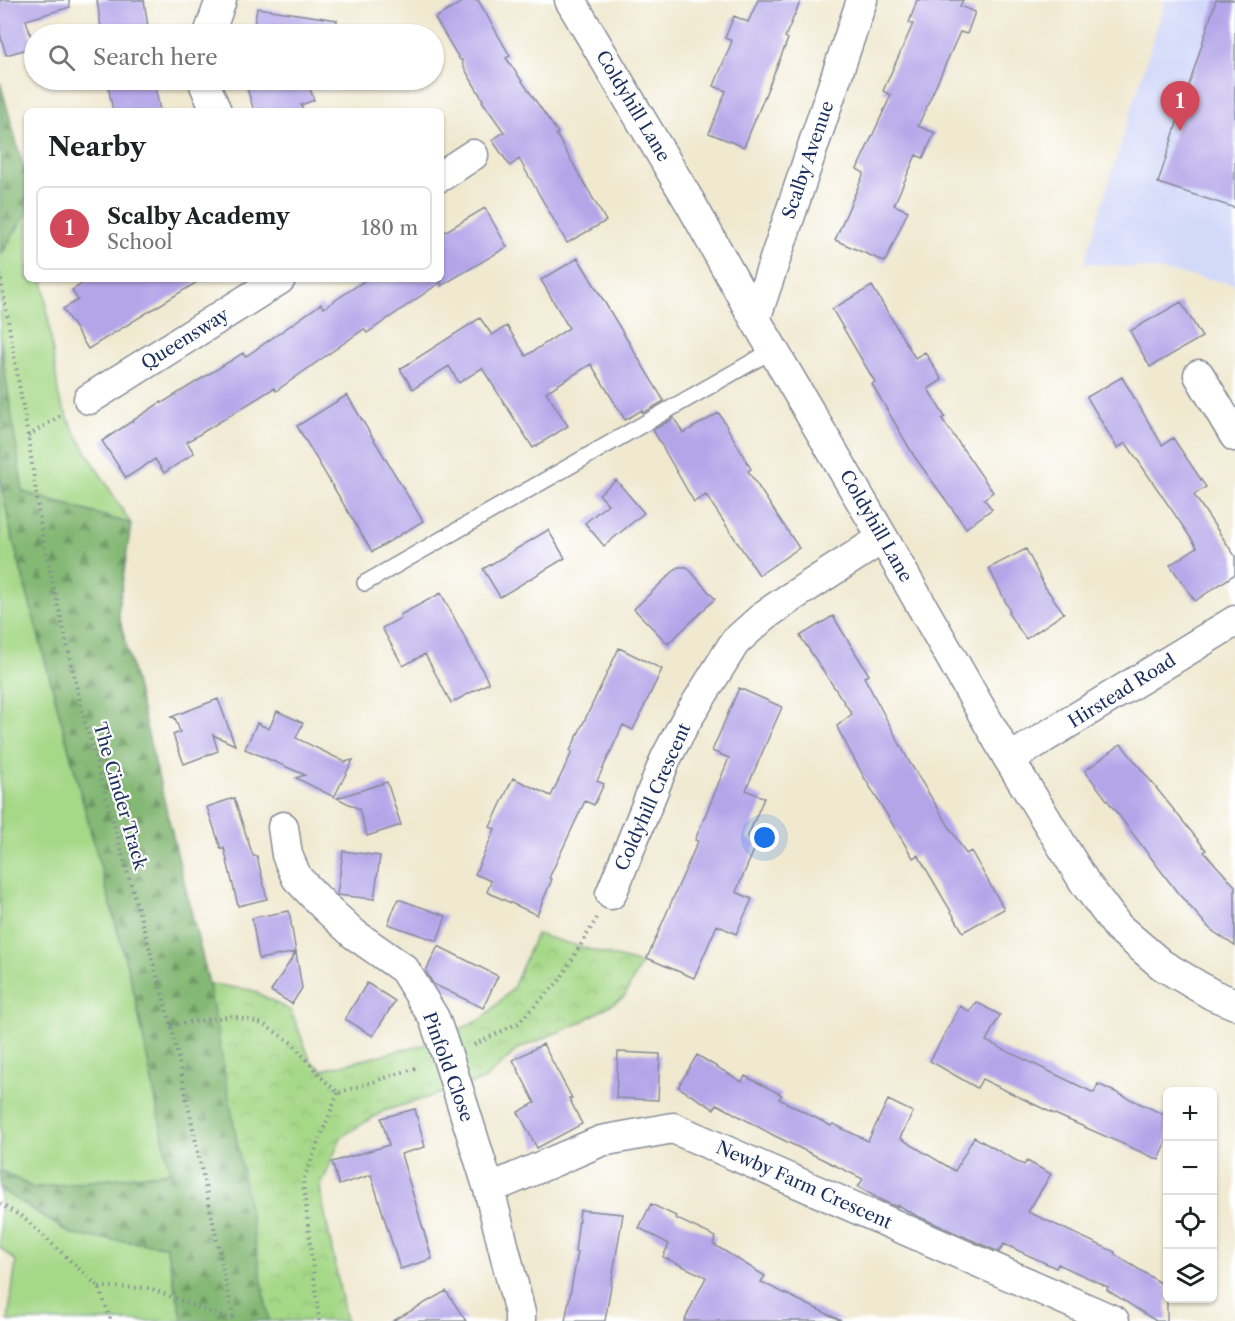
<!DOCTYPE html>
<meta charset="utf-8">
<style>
:root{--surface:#fff;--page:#f6f6f6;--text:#202124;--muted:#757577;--line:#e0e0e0;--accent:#d1495b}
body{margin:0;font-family:"Libre Caslon Text",serif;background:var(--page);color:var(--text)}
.controls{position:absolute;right:18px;bottom:18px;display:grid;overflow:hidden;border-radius:9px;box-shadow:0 2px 4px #0004}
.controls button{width:54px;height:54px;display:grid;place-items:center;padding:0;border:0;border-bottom:2px solid var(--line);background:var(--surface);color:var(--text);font:30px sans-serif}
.you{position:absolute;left:765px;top:838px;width:21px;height:21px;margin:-15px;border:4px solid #fff;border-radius:50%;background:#1a73e8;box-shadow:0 0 0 9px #1a73e833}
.badge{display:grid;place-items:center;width:39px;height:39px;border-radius:50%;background:var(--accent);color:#fff;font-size:20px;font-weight:700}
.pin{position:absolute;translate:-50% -50px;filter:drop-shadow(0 2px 3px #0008)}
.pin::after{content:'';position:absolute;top:32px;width:21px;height:18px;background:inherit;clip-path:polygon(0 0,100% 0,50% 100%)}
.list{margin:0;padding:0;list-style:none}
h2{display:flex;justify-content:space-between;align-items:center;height:78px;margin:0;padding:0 24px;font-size:26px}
h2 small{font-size:20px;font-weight:400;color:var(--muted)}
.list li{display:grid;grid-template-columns:39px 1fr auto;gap:18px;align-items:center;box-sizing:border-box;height:84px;margin:0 12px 12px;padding:0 12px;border:2px solid var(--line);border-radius:9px}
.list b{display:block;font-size:22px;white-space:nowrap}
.list p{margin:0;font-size:20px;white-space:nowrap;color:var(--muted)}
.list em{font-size:20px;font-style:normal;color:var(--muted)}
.icon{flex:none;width:33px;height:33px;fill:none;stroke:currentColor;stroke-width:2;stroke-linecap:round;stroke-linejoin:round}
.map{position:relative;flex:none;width:1235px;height:1321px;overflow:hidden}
.search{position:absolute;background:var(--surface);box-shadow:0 2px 4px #0004;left:24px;top:24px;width:420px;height:66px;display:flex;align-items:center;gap:15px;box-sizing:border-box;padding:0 21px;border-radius:33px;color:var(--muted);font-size:22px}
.panel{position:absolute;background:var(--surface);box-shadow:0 2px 4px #0004;left:24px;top:108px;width:420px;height:174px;border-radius:9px}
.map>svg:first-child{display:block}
</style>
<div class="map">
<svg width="1235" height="1321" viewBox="0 0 1235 1321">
<defs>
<pattern id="forest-firs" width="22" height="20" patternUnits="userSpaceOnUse" patternTransform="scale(1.5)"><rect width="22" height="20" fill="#84b874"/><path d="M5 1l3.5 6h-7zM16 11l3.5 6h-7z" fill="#6b9662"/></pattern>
<pattern id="park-crowns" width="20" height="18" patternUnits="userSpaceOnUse" patternTransform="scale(1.5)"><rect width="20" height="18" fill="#a5d887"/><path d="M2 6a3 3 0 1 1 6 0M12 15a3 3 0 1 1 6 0" fill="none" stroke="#8dba77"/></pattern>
</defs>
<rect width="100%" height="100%" fill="#fff"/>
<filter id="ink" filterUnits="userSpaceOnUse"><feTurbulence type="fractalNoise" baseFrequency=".0167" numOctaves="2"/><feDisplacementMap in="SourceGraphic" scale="12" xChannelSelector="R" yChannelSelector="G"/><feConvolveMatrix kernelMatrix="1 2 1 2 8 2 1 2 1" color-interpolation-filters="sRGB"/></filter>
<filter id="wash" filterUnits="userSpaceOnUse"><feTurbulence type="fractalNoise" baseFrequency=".008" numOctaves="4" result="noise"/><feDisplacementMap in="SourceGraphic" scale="24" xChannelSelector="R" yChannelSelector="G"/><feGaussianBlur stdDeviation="1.35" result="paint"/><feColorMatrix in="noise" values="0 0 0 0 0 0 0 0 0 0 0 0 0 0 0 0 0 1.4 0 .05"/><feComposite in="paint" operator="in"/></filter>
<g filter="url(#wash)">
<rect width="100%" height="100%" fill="#f0e9d0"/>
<path fill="#d3d9f9" d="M 1165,0 L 1235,0 L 1235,284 L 1157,270 L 1084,263 Z"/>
<path fill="#a5d887" stroke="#608472" stroke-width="1.5" d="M 27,212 L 27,279 L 43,279 L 59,398 L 75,433 L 131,524 L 23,492 L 0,338 L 0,256 Z
M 0,474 L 10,529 L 135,996 L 170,1172 L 33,1188 L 0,1170 Z
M 0,1189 L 73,1235 L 166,1246 L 183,1321 L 8,1321 L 16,1261 L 0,1248 Z"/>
<path fill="url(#forest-firs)" stroke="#507469" stroke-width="1.5" d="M 0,82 L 27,181 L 27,212 L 0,256 Z
M 0,338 L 23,492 L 131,524 L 118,612 L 209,984 L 269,1321 L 183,1321 L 166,1246 L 73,1235 L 0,1189 L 0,1170 L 33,1188 L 170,1172 L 135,996 L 10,529 L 0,474 Z"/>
<path fill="url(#park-crowns)" stroke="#608472" stroke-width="1.5" d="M 536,934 L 641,964 L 624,997 L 580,1023 L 518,1049 L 484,1080 L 384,1111 L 341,1137 L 320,1189 L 346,1321 L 269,1321 L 209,984 L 252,990 L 291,1011 L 310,1059 L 322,1070 L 422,1045 L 481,1020 L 513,988 Z"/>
<g id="blocks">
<path fill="#b4a5e9" d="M 0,0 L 69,0 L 70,7 L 26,20 L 34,47 L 6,55 L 0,34 Z
M 97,0 L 144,0 L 149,34 L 102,34 Z
M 466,0 L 478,0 L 510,56 L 506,58 L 558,133 L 556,134 L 606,221 L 567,243 L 519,159 L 510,166 L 492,140 L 504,132 L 482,101 L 483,100 L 463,66 L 462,60 L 460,60 L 435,18 Z
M 758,0 L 801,0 L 785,37 L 788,39 L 744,147 L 709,133 L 726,91 L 714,86 L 732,41 L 725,38 L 734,16 L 748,22 Z
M 917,0 L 963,0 L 960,6 L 975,12 L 967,34 L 960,32 L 918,126 L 935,133 L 923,158 L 916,155 L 894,205 L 908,211 L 885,262 L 835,240 L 864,173 L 857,169 L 891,95 L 883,91 L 913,24 L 909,23 Z
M 1216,0 L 1235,0 L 1235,208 L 1158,183 Z
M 257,8 L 337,20 L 336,34 L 253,34 Z
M 107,80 L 154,80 L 160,111 L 113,111 Z
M 272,80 L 307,80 L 314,100 L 301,105 L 303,111 L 254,111 L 247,88 Z
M 485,208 L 507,247 L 441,286 L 441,282 L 367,333 L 364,329 L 276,391 L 274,388 L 187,442 L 194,453 L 164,473 L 155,459 L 126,478 L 102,441 L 161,402 L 162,403 L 243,353 L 245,357 L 321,304 L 324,308 L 367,279 L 441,279 L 441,234 Z
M 578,258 L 664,401 L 643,413 L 642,410 L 625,420 L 591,364 L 546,392 L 568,426 L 533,448 L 482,368 L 459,383 L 449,366 L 413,389 L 400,369 L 480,318 L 492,335 L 507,326 L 526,356 L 569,328 L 541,280 Z
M 90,279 L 202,279 L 88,349 L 63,309 L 78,300 L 72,290 Z
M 872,286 L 915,358 L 925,352 L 942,380 L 928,389 L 945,417 L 942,419 L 993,492 L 984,499 L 992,509 L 966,528 L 914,456 L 872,384 L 875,382 L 832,309 Z
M 1181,302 L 1202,337 L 1150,367 L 1130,331 Z
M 1122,377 L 1162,445 L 1173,438 L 1206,487 L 1194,495 L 1235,556 L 1235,574 L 1195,601 L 1170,565 L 1197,547 L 1126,443 L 1117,448 L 1087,397 Z
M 347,395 L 423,521 L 372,552 L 297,426 Z
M 719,413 L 751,469 L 748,471 L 799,548 L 759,575 L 706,495 L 694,502 L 653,430 L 674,418 L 683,433 Z
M 616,480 L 644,513 L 604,546 L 585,523 L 608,504 L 599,494 Z
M 548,530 L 565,558 L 500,597 L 483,569 Z
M 1026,549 L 1045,587 L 1064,613 L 1026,639 L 1008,613 L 1010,611 L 989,568 Z
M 678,567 L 687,567 L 715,599 L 668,644 L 634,609 Z
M 441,593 L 489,683 L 451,703 L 425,654 L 403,666 L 382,628 L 401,618 L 400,615 Z
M 833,616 L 869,675 L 864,677 L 910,763 L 966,854 L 971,851 L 1004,909 L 963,932 L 918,855 L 913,858 L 865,779 L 839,731 L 837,726 L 852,714 L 800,636 Z
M 619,648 L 662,669 L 633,730 L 623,725 L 597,781 L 604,784 L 594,805 L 585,801 L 549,878 L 552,879 L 537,915 L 487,892 L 491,881 L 475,874 L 495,829 L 490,827 L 513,778 L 551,796 L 572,752 L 570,751 Z
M 739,688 L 782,707 L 746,790 L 764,798 L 747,838 L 757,843 L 736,892 L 752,899 L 736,934 L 717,925 L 694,978 L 647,958 L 698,841 L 695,840 L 729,758 L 712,751 Z
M 218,699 L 235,745 L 213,735 L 218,751 L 184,764 L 173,735 L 180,732 L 175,718 L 171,717 Z
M 277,711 L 303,723 L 296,738 L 345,762 L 353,760 L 334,797 L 296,778 L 305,775 L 245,749 L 257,723 L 269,729 Z
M 1121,744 L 1206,850 L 1204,852 L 1235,886 L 1235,946 L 1211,930 L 1177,892 L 1085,771 Z
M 387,782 L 401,825 L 367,836 L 359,809 L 337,798 Z
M 234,798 L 253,856 L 257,856 L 267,899 L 238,906 L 224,848 L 221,849 L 207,807 Z
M 343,851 L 380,856 L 374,899 L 337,895 Z
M 398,899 L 446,916 L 437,941 L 388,924 Z
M 289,911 L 302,988 L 292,1004 L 271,991 L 296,952 L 259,959 L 252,918 Z
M 438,946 L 498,976 L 483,1008 L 433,984 L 426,971 Z
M 367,983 L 395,1001 L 373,1036 L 345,1019 Z
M 976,1002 L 1000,1015 L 986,1041 L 1094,1093 L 1098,1084 L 1167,1116 L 1167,1141 L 1159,1160 L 1048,1111 L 982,1079 L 977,1088 L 930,1061 L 960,1006 L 970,1012 Z
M 543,1044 L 572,1098 L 569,1098 L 582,1124 L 537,1148 L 518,1112 L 535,1103 L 513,1060 Z
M 618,1052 L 660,1054 L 658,1100 L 616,1098 Z
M 697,1055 L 742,1082 L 745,1076 L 782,1095 L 779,1099 L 831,1126 L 833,1124 L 868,1141 L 888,1100 L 913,1112 L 900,1138 L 955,1171 L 974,1137 L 1024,1165 L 1027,1161 L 1051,1174 L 1028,1212 L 1115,1252 L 1114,1254 L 1167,1287 L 1167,1321 L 1156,1321 L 1107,1290 L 1108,1287 L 1058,1264 L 1056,1268 L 1004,1244 L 999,1252 L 915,1215 L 898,1205 L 897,1207 L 883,1201 L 858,1187 L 863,1179 L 773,1135 L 717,1104 L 714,1109 L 678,1087 Z
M 415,1109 L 425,1147 L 401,1154 L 432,1259 L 400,1269 L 371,1175 L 339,1185 L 332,1162 L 389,1145 L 381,1118 Z
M 651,1204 L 676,1216 L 675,1218 L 716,1237 L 713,1244 L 765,1276 L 761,1282 L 842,1321 L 684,1321 L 706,1277 L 663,1257 L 669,1244 L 639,1228 Z
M 580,1210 L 623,1214 L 605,1321 L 565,1321 L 578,1252 L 575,1252 Z
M 446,1291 L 466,1321 L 393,1321 Z"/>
</g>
</g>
<g filter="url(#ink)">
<use href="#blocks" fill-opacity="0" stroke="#868c97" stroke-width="1.5"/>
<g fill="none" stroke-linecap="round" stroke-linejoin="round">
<g stroke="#868c97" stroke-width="18">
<path id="lane" d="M 365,583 L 773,350"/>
</g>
<g stroke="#868c97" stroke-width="33">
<path id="street" d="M 570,0 L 691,204 L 755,319 L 883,538 L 1009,759 L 1085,883 L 1118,927 L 1162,965 L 1213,995 L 1235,1004
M 209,34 L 221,0
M 205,80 L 205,85 L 216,111
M 441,176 L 473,155
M 755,319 L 862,0
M 1199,375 L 1235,436
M 89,399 L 280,279
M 1009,759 L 1235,621
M 283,827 L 287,855 L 297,878 L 326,908 L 354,934 L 404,969 L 434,1018 L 448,1058 L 489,1189 L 520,1313 L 520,1321
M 611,894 L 666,758 L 685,722 L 735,642 L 765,615 L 790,598 L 883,538
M 489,1189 L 601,1141 L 673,1128 L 1114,1321"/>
</g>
<path stroke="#868c97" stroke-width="4" stroke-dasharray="1.5 4.5" stroke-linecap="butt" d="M 0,274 L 28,436 L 42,535 L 84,719 L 171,1025 L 234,1321
M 28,436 L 63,414
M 171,1025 L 233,1016 L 263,1024 L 292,1043 L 321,1077 L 338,1093 L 419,1067
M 474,1045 L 518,1023 L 559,981 L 597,918
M 0,1204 L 24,1218 L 99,1287 L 111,1321
M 99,1287 L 149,1288 L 218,1315 L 233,1318
M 319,1321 L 303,1181 L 338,1093"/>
<use href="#lane" stroke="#fff" stroke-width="15"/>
<use href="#street" stroke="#fff" stroke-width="30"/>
</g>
</g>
<g text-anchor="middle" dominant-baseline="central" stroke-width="4.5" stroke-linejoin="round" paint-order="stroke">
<g font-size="18" fill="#1b2f5e" stroke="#fff">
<text transform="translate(633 106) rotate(59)">Coldyhill Lane</text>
<text transform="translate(808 160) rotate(-71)">Scalby Avenue</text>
<text transform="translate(185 339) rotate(-32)">Queensway</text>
<text transform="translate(876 526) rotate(60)">Coldyhill Lane</text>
<text transform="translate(1122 691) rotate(-32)">Hirstead Road</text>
<text transform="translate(120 796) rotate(74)">The Cinder Track</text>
<text transform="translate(653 797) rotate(-66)">Coldyhill Crescent</text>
<text transform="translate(448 1067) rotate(70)">Pinfold Close</text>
<text transform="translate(804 1185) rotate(24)">Newby Farm Crescent</text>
</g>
</g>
</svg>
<div class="controls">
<button>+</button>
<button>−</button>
<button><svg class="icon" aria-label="locate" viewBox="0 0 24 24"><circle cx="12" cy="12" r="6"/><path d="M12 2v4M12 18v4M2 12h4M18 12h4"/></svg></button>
<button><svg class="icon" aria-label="layers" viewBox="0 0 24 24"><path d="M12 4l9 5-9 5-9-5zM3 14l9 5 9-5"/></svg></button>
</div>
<div class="you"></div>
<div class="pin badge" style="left:1180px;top:131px">1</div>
<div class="search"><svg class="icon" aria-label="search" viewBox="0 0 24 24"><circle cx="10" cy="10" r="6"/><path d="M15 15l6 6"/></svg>Search here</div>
<section class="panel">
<h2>Nearby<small></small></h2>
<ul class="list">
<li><span class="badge">1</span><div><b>Scalby Academy</b><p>School</p></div><em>180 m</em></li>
</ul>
</section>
</div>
